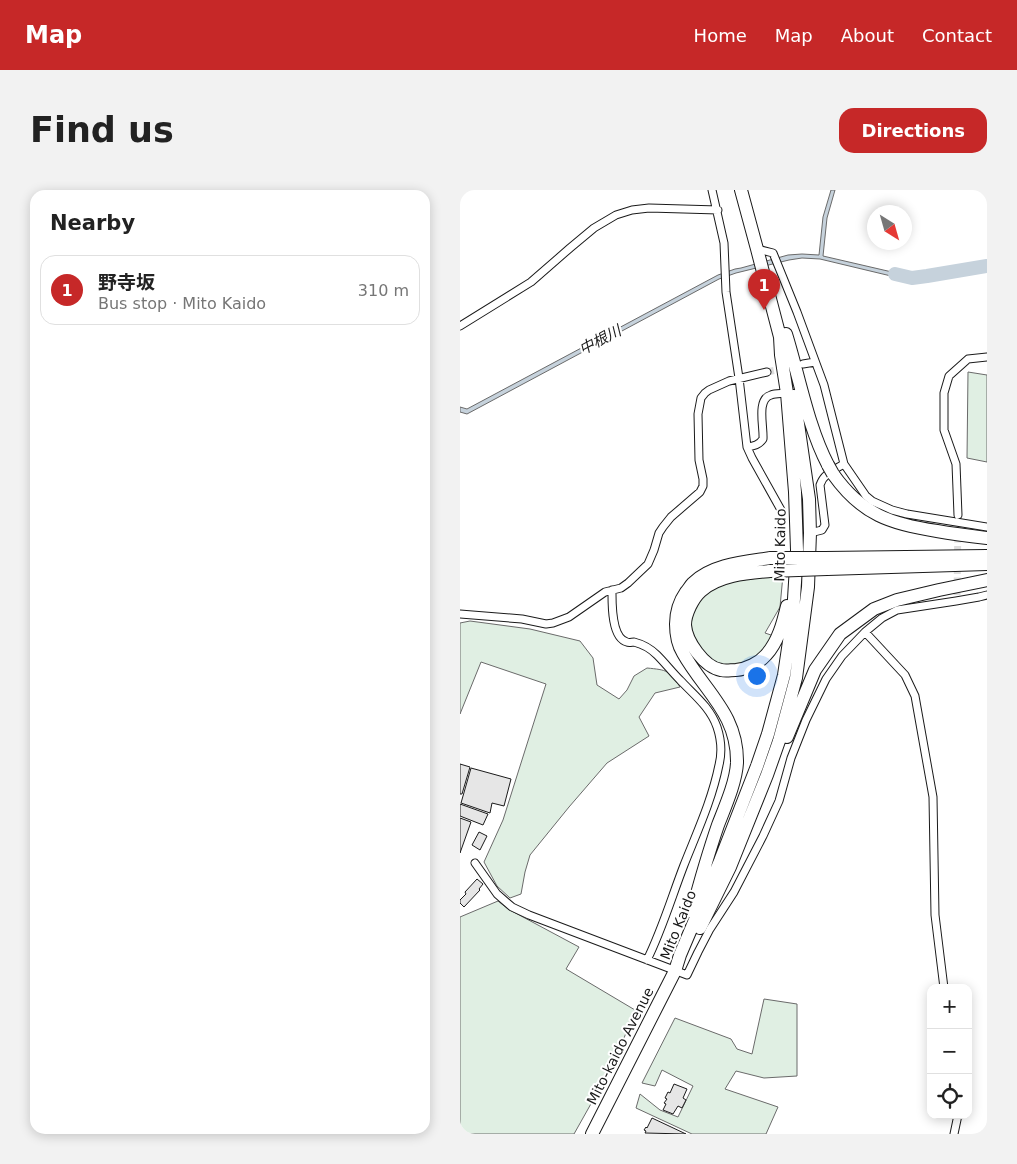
<!DOCTYPE html>
<meta charset="utf-8">
<style>
:root{--surface:#fff;--page:#f2f2f2;--text:#222;--muted:#767676;--line:#e0e0e0;--accent:#c62828}
body{margin:0;font-family:"DejaVu Sans","Noto Sans JP",sans-serif;background:var(--page);color:var(--text)}
.controls{position:absolute;right:15px;bottom:15px;display:grid;overflow:hidden;border-radius:10px;box-shadow:0 2px 12px #0003}
.controls button{width:45px;height:45px;display:grid;place-items:center;padding:0;border:0;border-bottom:1px solid var(--line);background:var(--surface);color:var(--text);font:25px sans-serif}
.compass{position:absolute;left:407px;top:15px;width:45px;height:45px;border-radius:50%;background:var(--surface);box-shadow:0 2px 12px #0003;rotate:143deg}
.you{position:absolute;left:296px;top:485px;width:18px;height:18px;margin:-12px;border:4px solid #fff;border-radius:50%;background:#1a73e8;box-shadow:0 0 0 8px #1a73e833}
.badge{display:grid;place-items:center;width:32px;height:32px;border-radius:50%;background:var(--accent);color:#fff;font-size:16px;font-weight:700}
.pin{position:absolute;translate:-50% -41px;filter:drop-shadow(0 1px 2px #0008)}
.pin::after{content:'';position:absolute;top:26px;width:18px;height:15px;background:inherit;clip-path:polygon(0 0,100% 0,50% 100%)}
.list{margin:0;padding:0;list-style:none}
h2{display:flex;justify-content:space-between;align-items:center;height:65px;margin:0;padding:0 20px;font-size:21px}
h2 small{font-size:16px;font-weight:400;color:var(--muted)}
.list li{display:grid;grid-template-columns:32px 1fr auto;gap:15px;align-items:center;box-sizing:border-box;height:70px;margin:0 10px 10px;padding:0 10px;border:1px solid var(--line);border-radius:15px}
.list b{display:block;font-size:19px;white-space:nowrap}
.list p{margin:0;font-size:16px;white-space:nowrap;color:var(--muted)}
.list em{font-size:16px;font-style:normal;color:var(--muted)}
.icon{flex:none;width:28px;height:28px;fill:none;stroke:currentColor;stroke-width:2;stroke-linecap:round;stroke-linejoin:round}
.map{position:relative;flex:none;width:527px;height:944px;overflow:hidden;border-radius:15px}
header{display:flex;align-items:center;gap:30px;box-sizing:border-box;height:70px;padding:0 25px;background:var(--accent);color:#fff}
header strong{font-size:24px}
nav{display:flex;gap:28px;margin-inline-start:auto;font-size:18px}
.intro{display:flex;align-items:center;justify-content:space-between;box-sizing:border-box;height:120px;padding:0 30px}
h1{margin:0;font-size:35px}
.button{padding:12px 22px;border-radius:15px;background:var(--accent);color:#fff;font-size:18px;font-weight:700}
main{display:flex;gap:30px;padding:0 30px}
aside{flex:1;background:var(--surface);border-radius:15px;box-shadow:0 2px 12px #0003}
.map>svg:first-child{display:block}
</style>
<header>
<strong>Map</strong>
<nav><a>Home</a><a>Map</a><a>About</a><a>Contact</a></nav>
</header>
<div class="intro"><h1>Find us</h1><a class="button">Directions</a></div>
<main>
<aside>
<h2>Nearby<small></small></h2>
<ul class="list">
<li><span class="badge">1</span><div><b>野寺坂</b><p>Bus stop · Mito Kaido</p></div><em>310 m</em></li>
</ul>
</aside>
<div class="map">
<svg width="527" height="944" viewBox="0 0 527 944">
<rect width="100%" height="100%" fill="#fff"/>
<path fill="#e0efe3" stroke="#6a6a6a" d="M 508,182 L 527,185 L 527,272 L 507,268 Z
M 323,385 L 320,417 L 305,443 L 314,446 L 303,462 L 286,473 L 264,475 L 253,471 L 245,465 L 233,448 L 231,434 L 231,426 L 238,411 L 250,399 L 266,392 Z
M 10,431 L 70,439 L 120,451 L 133,468 L 137,495 L 159,509 L 167,500 L 174,486 L 187,478 C 207,480 209,480 220,497 L 195,503 L 179,527 L 189,546 L 147,573 L 109,617 L 70,665 L 65,682 L 61,704 L 50,708 L 37,696 L 24,672 L 43,630 L 86,494 L 21,472 L 0,524 L 0,433 Z
M 38,711 L 48,719 L 119,757 L 106,779 L 175,820 L 155,871 L 114,944 L 0,944 L 0,727 Z
M 304,809 L 337,814 L 337,886 L 304,888 L 276,881 L 265,899 L 318,917 L 306,944 L 232,944 L 176,918 L 180,904 L 200,920 L 218,927 L 233,896 L 202,880 L 195,896 L 182,893 L 215,828 L 271,849 L 277,859 L 292,864 Z"/>
<path fill="#c6d2dc" stroke="#6a6a6a" d="M 371,0 L 375,0 L 367,28 L 363,66 L 432,82 L 453,85 L 452,90 L 431,86 L 360,69 L 342,68 L 329,70 L 276,83 L 259,89 L 7,224 L 0,222 L 0,217 L 7,219 L 258,85 L 275,79 L 281,78 L 328,65 L 342,64 L 359,65 L 363,27 Z"/>
<g fill="none" stroke-linecap="round" stroke-linejoin="round">
<path stroke="#c6d2dc" stroke-width="14" d="M 435,84 L 452,88 L 467,86 L 527,76"/>
</g>
<path fill="#e6e6e6" stroke="#1a1a1a" d="M 0,574 L 10,577 L 2,604 L 0,604 Z
M 11,578 L 51,589 L 44,616 L 32,613 L 30,623 L 1,613 Z
M 0,614 L 28,624 L 23,635 L 0,626 Z
M 0,628 L 11,632 L 0,663 Z
M 19,642 L 27,646 L 20,660 L 12,655 Z
M 17,689 L 23,694 L 19,699 L 20,700 L 4,717 L 0,713 L 0,710 L 6,704 L 5,702 Z
M 214,894 L 227,899 L 223,908 L 226,910 L 222,918 L 218,916 L 213,924 L 203,920 L 206,914 L 204,913 L 207,909 L 205,908 L 208,902 L 210,903 Z
M 192,928 L 226,944 L 185,943 L 186,941 L 184,940 L 186,937 L 187,938 Z"/>
<g fill="none" stroke-linecap="round" stroke-linejoin="round">
<path stroke="#ddd" stroke-width="7" stroke-dasharray="7 3.5" stroke-linecap="butt" d="M 307,182 L 325,178
M 497,405 L 498,328"/>
<g stroke="#1a1a1a" stroke-width="9">
<path id="street" d="M 252,0 L 264,53 L 266,102 L 279,188 L 287,257 L 292,268 L 321,320
M 297,59 L 313,63 L 337,122 L 364,195 L 384,274 L 406,306 L 412,311 L 432,320 L 447,324 L 527,337
M 0,136 L 71,92 L 110,58 L 134,38 L 156,25 L 172,20 L 189,18 L 258,20
M 343,174 L 355,172
M 287,257 C 294,256 299,255 303,249 C 304,237 296,209 311,205 C 316,203 322,204 327,203
M 498,325 L 496,274 L 484,240 L 484,203 L 489,186 L 508,169 L 527,167
M 350,343 L 362,340 L 365,335 L 360,295 C 364,283 374,280 384,274
M 152,400 C 152,413 151,448 167,452 C 169,453 172,452 174,452 C 182,454 191,459 197,465 C 205,473 212,482 220,490 C 234,505 250,517 257,537 C 261,549 262,563 259,575 C 252,610 237,642 224,675 C 212,706 202,740 187,770
M 0,424 L 62,429 L 86,434 L 93,433 L 109,427 L 145,402 L 161,398 L 168,393 L 188,374 L 194,360 L 199,343 L 203,337 L 211,327 L 240,302 L 243,296 L 243,289 L 239,270 L 238,224 L 241,208 L 245,203 L 249,200 L 269,191 L 307,182
M 405,442 L 445,485 L 455,506 L 473,607 L 475,725 L 484,798
M 15,673 L 37,704 L 52,717 L 69,725 L 227,785 L 238,762 L 250,739 L 274,702 L 303,646 L 319,611 L 331,568 L 346,530 L 366,489 L 382,466 L 405,442 L 422,428 L 437,420 L 496,411 L 519,407 L 527,405
M 494,944 L 498,925"/>
</g>
<g stroke="#1a1a1a" stroke-width="14">
<path id="highway" d="M 281,0 L 297,59 L 320,147 L 323,155
M 326,144 C 339,186 348,237 368,275
M 373,284 C 402,325 431,334 477,341 C 494,344 510,346 527,348
M 365,368 L 527,366
M 367,379 L 527,374
M 310,381 C 287,383 259,385 241,401 C 233,408 225,424 225,435 C 226,451 244,477 261,480 C 266,481 271,480 276,480 C 287,479 299,473 306,465 C 318,452 323,433 327,416
M 327,547 L 355,480 L 380,444 L 414,419 L 437,410 L 479,400 L 527,390
M 232,722 C 240,692 248,664 258,635 C 265,617 276,592 277,573 C 278,524 245,502 223,463 C 218,455 216,443 216,434 C 216,422 219,412 226,402 C 228,400 230,396 233,393 C 253,374 285,372 311,368
M 240,738 L 270,677 L 307,585 L 319,551 L 336,488 L 348,397 L 350,343 L 349,309 L 334,206
M 132,944 L 215,781 L 220,765 L 260,671 L 297,576 L 308,544 L 324,485 L 333,425 L 337,360 L 335,302 L 327,203 L 321,165 L 320,147"/>
</g>
<use href="#street" stroke="#fff" stroke-width="7"/>
<use href="#highway" stroke="#fff" stroke-width="12"/>
<g stroke="#1a1a1a" stroke-width="14" stroke-linecap="butt">
<path id="highway-bridge" d="M 368,275 L 373,284
M 311,368 L 365,368
M 310,381 L 367,379"/>
</g>
<use href="#highway-bridge" stroke="#fff" stroke-width="12"/>
</g>
<g text-anchor="middle" dominant-baseline="central" stroke-width="4" stroke-linejoin="round" paint-order="stroke">
<g font-size="14" fill="#1a1a1a" stroke="#fff">
<text transform="translate(320 355) rotate(-89)">Mito Kaido</text>
<text transform="translate(218 735) rotate(-68)">Mito Kaido</text>
<text transform="translate(160 856) rotate(-63)">Mito-kaido Avenue</text>
</g>
<g font-size="15" font-style="italic" fill="#1a1a1a" stroke="#fff">
<text transform="translate(140 150) rotate(-28)">中根川</text>
</g>
</g>
</svg>
<div class="controls">
<button>+</button>
<button>−</button>
<button><svg class="icon" aria-label="locate" viewBox="0 0 24 24"><circle cx="12" cy="12" r="6"/><path d="M12 2v4M12 18v4M2 12h4M18 12h4"/></svg></button>
</div>
<svg class="compass" viewBox="-18 -18 36 36"><path d="M0-13l5 13h-10z" fill="#e53935"/><path d="M0 13l5-13h-10z" fill="#767676"/></svg>
<div class="you"></div>
<div class="pin badge" style="left:304px;top:120px">1</div>
</div>
</main>
